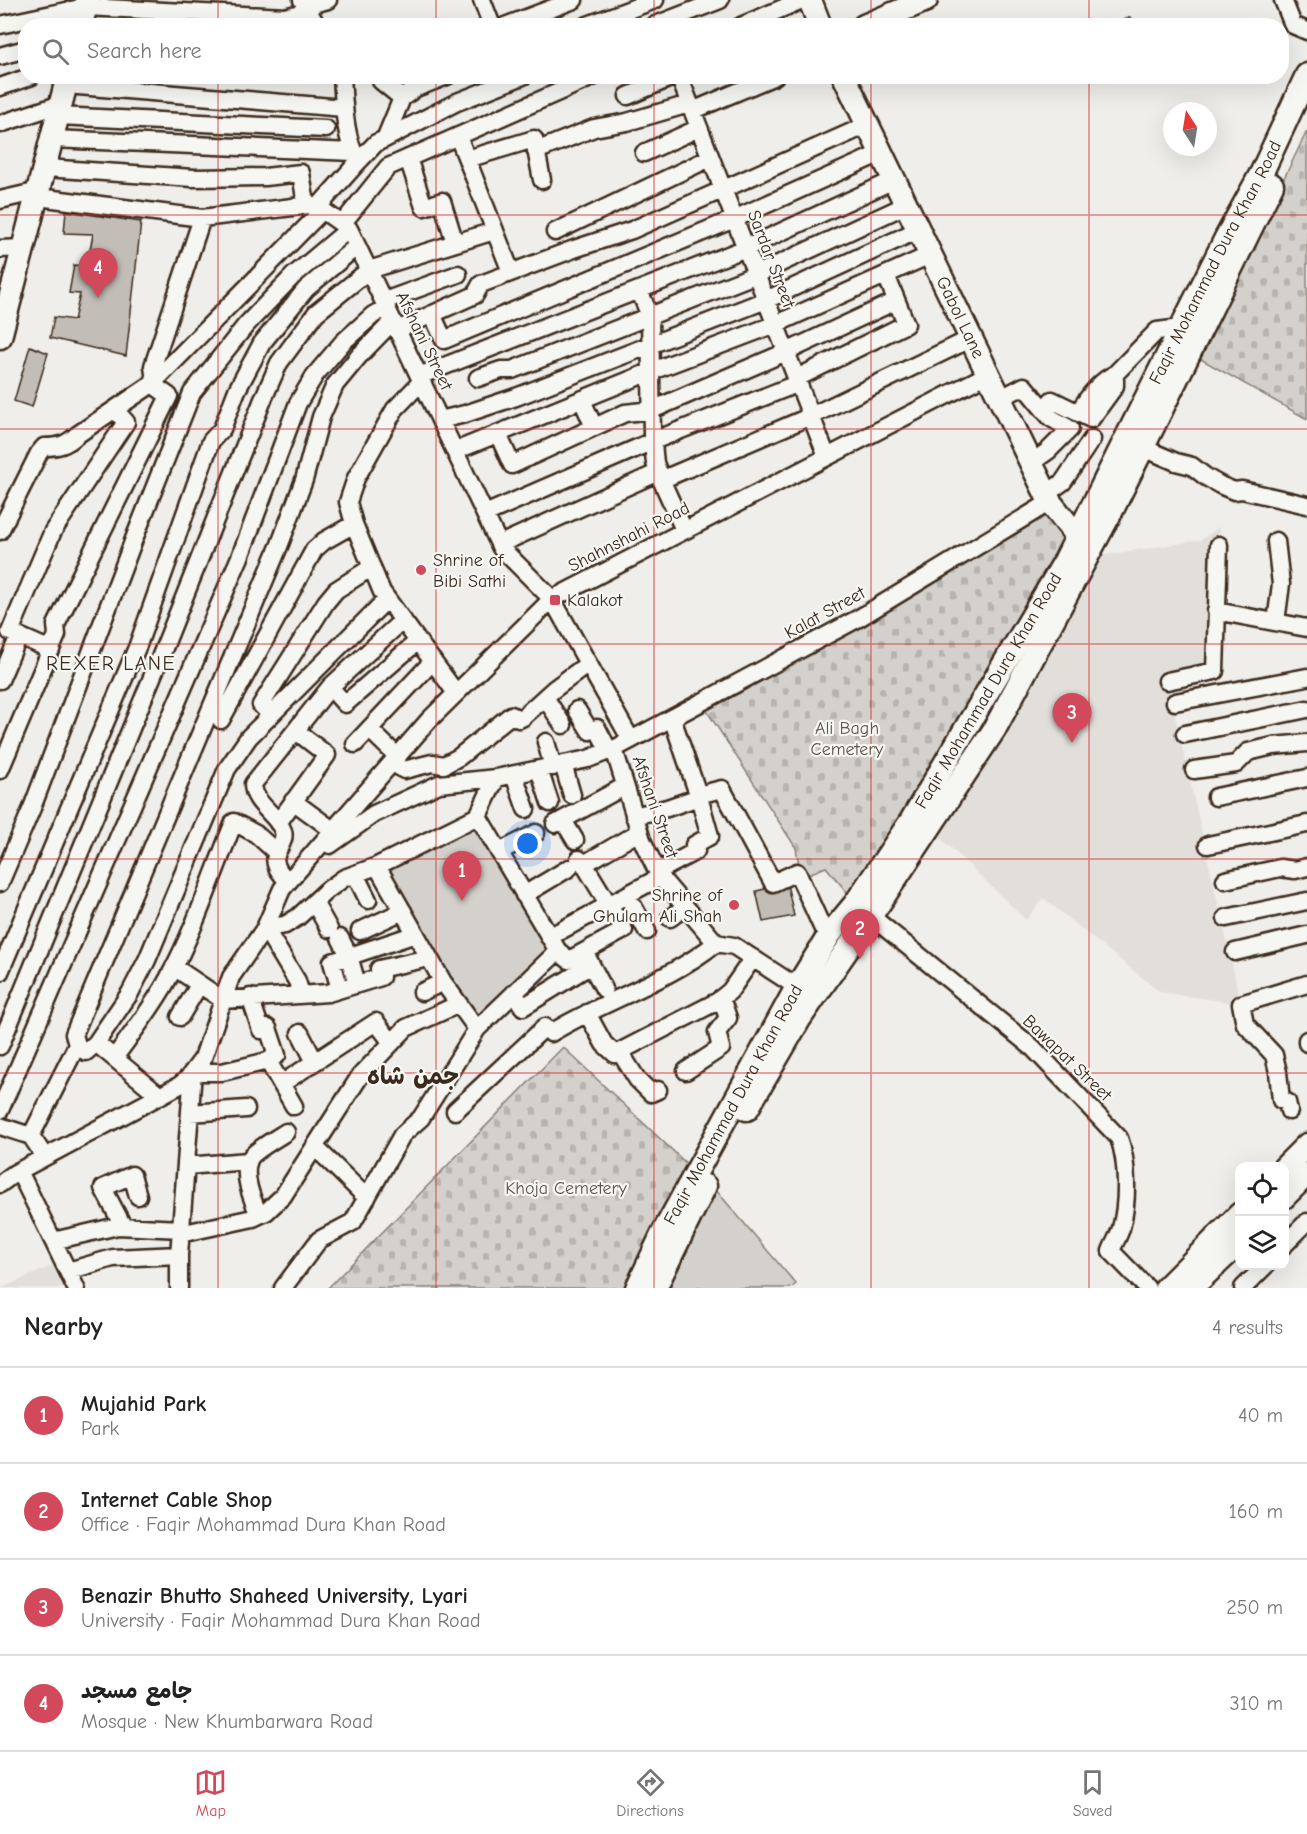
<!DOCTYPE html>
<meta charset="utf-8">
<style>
:root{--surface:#fff;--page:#f6f6f6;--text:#222;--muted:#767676;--line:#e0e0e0;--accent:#d1495b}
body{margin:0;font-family:"Comic Neue","Playpen Sans Arabic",sans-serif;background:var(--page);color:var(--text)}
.controls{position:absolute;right:18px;bottom:18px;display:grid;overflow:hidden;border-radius:12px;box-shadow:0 6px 24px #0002}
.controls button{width:54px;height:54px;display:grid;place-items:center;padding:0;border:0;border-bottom:2px solid var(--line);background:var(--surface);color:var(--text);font:30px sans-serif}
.compass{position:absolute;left:1163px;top:102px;width:54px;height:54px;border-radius:50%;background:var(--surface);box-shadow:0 6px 24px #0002;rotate:348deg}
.you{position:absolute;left:528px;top:844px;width:21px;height:21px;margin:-15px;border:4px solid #fff;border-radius:50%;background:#1a73e8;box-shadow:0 0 0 9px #1a73e833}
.badge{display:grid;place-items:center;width:39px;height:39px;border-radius:50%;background:var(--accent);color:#fff;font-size:20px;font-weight:700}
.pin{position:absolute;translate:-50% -50px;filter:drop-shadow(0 2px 3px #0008)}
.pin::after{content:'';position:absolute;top:32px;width:21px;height:18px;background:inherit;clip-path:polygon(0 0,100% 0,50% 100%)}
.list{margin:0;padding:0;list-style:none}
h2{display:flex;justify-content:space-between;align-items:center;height:78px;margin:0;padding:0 24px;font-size:26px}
h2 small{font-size:20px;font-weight:400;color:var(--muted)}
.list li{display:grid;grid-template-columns:39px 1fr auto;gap:18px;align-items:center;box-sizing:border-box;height:96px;padding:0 24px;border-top:2px solid var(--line)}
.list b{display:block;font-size:22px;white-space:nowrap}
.list p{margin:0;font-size:20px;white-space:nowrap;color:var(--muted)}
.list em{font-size:20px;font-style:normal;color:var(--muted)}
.icon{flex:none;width:33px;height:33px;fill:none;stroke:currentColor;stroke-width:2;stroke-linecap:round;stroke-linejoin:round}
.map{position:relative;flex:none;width:1307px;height:1288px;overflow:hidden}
.search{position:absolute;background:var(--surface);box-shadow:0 6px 24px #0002;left:18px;right:18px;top:18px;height:66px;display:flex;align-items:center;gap:15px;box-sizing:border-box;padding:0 21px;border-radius:24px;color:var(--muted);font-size:22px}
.sheet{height:462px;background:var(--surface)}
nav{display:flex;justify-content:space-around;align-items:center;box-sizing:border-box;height:84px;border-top:2px solid var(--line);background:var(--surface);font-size:16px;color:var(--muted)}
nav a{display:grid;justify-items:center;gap:3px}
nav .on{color:var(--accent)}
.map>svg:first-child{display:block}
</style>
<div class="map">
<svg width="1307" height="1288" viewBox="0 0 1307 1288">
<defs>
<pattern id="cemetery-stones" width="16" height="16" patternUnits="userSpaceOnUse" patternTransform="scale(1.5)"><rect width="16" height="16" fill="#d4d1cc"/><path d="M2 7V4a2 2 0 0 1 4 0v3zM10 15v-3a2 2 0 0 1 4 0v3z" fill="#b7b4af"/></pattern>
</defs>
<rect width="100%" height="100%" fill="#efeeea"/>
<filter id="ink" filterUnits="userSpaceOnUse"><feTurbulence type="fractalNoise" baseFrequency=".0167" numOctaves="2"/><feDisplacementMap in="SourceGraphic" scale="12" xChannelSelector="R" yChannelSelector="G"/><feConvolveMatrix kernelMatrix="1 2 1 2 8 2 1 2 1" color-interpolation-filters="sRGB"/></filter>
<g filter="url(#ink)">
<path fill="#e2dfdb" d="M 1219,527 L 1215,671 L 1167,681 L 1241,1004 L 1160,992 L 1043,898 L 1026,920 L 921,819 L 1066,561 L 1201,540 Z
M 61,1262 L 74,1288 L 2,1288 Z"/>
<path fill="url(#cemetery-stones)" stroke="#887e75" stroke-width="1.5" d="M 1307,131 L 1307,419 L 1197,357 Z
M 1049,502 L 1072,549 L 866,915 L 826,867 L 801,877 L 796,848 L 701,702 Z
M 563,1047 L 710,1186 L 654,1288 L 328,1288 Z"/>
<path fill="#d4d1cc" stroke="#887e75" stroke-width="1.5" d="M 478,816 L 558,951 L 477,1029 L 377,866 Z
M 715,1189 L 796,1284 L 791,1288 L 667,1288 Z"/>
<path fill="#c2bdb7" stroke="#3b2a1e" stroke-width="1.5" d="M 1130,17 L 1134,26 L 1111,26 Z
M 66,211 L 141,222 L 126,356 L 50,338 L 54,317 L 74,320 L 80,294 L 69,293 L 74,265 L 87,266 L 93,234 L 64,233 Z
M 30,346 L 48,353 L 32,407 L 14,401 Z
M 787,884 L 794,916 L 763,922 L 756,891 Z"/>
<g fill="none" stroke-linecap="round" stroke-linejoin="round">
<g stroke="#3b2a1e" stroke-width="21">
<path id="street" d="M 302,0 L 317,26
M 482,0 L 492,26
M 1283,0 L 1293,25 L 1307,31
M 305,6 L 328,0
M 0,25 L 85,7 L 285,17 L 308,11
M 505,26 L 574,0
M 585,26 L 655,0
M 653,26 L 720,0
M 741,26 L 802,0
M 0,56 L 26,49
M 679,76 L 827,457
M 381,81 L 402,98
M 66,85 L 344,108
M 0,87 L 32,76
M 628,96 L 675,76
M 692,111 L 775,76
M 58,116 L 326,129
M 0,124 L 61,104
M 458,136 L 511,272
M 52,139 L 353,152
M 385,139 L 402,98 L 416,88 L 447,76
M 536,151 L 594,128 L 627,122 L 689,104
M 644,153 L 699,128
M 408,158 L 424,207 L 442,201 L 455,243
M 467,159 L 534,139 L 542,180
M 358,162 L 376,143 L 385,139 L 457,102 L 523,76
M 45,168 L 193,178 L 265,177 L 301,173 L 306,205
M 38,197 L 202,218 L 309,205 L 318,207 L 349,229 L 501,548 L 552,599 L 631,740
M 0,200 L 39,191
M 318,207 L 358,162 C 344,136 344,105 342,76
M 342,224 L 388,167 L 595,76
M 555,232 L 710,158
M 0,249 L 24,248
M 639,290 L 650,316 L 652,434 L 655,463 L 664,486 L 684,530
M 384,301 L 458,274
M 432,314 L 444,340 L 734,219 L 881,153
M 397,330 L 475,295 L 481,284 L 574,249 L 632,230 L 867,125
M 419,376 L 746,248 L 894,180
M 478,378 L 501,370 L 512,370 L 757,274 L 906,205
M 797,378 L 906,324 L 886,275
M 155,381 L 153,366 L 202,218
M 422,381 L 395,409 L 356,478 L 348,502 L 354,524 L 382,592 L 456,693
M 999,399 L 1024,386 L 1044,410 L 1052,400 L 1091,419 L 1115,386 L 1115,374 L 1157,331 L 1173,329 L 1187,334
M 582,400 L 594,427
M 1078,413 C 1087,398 1099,381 1115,374
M 440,420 L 465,414 L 516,397 L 766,300 L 918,230
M 498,434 L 512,465 L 625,413 L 652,410 L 786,352 L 896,301
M 1132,443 L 1176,462 L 1192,466 L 1206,477 L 1220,485 L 1234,491 L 1242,490 L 1307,505
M 455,451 L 652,371 L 776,324 L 930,255
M 1031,463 L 1048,451 L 1070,429 L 1051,418 L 1044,410
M 661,480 L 811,416 L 970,339
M 1046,494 L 1063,482 L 1092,439
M 485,514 L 653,441 L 799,383
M 0,531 L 39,453 L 44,447 C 59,447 66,445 77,435 L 152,384 L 322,211
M 1276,541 L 1281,584 L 1276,622
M 500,544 L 659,472
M 1216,611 L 1307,628
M 51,650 L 10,632 L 53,531 L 126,422 L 115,410
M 0,680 L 19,636
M 1167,681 L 1215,671 L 1219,545
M 330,687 L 345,704 L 418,641
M 546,699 L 563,725
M 1175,702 L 1307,677
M 577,710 L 590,731 L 597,728 L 609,751
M 271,715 L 261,705 L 326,602 L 336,590 L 372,567
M 221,720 L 314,550 L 324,541 L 354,524
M 369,729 L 398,757
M 1185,734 L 1307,709
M 546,742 L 553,767
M 355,744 L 433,661
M 614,749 L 642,840 L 660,877 L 716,943 L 734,946 L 797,987
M 393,763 L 404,770 L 432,763 L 444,765 L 459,757 L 511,715 L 519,719 L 523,717 L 554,689 L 588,664
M 563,764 L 572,795
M 539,769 L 550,803
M 0,770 L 57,635 L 56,625 L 169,396 L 152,384
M 1194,770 L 1236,764 L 1248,752 L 1273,746 L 1307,743
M 514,775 L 526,809
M 698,795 L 722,789 L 773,883 L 797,872 L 822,927 L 830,934
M 1216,797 L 1307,778
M 293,801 L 334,831
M 634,816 L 667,808 L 699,797
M 563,820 L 575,840
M 278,823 L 327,755 L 296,731
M 555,824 L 625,786
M 330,845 L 374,814 L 439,784 L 496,778
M 1208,845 L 1307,824
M 499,852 L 536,833
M 584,864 L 639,832
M 377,866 L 443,982 L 477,1029
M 657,872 L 696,851 L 694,845 L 710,836 L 699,797 L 672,718
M 355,874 L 368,900
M 1225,880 L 1280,868 L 1295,870 L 1307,867
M 288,882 C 285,878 279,872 277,867 C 270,853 287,844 283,831 C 277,814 253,804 253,784 L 330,687 L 403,620
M 0,883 L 32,808 L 134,539 L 192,393 L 246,325 L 293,276 L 349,229
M 524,895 L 569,868
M 627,895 L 647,931
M 314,902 L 329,929
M 862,909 L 1033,1048 L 1119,1138 C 1128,1162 1128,1203 1121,1228 C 1119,1236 1114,1243 1111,1251 L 1147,1288
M 670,918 L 685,907
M 1226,918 L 1307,901
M 360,931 L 403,911
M 549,937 L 660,877
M 340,938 L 349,956 L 357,984
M 558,951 L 569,960 L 624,930 L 584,864 L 579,859
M 1235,952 L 1307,935
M 586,955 L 604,989
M 174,967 L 223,1000 L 328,993 L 381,977 L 379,969 L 429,958
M 0,972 L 138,645 L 211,441 L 222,429 L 237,390 L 262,343 L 306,289 L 357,246
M 340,989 L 332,962 L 416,934
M 422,992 L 443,982
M 514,993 L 523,1007 L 591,965
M 301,994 L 297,981 L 265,928 L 285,925 L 298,917 L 326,891 L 344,878 L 377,866 L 478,816 L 496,778 L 588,759 L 614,749 L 859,618 L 1050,502
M 250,997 L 261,1030 L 268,1028 L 277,1055 L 268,1061
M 587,1013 L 604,1044 L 615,1054 L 718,1001 L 730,991 L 753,958
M 180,1017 L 199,985
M 300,1033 L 315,1062
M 1307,1040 L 1307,1043
M 96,1043 L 130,993 L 147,960 L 227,769 L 249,737 L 387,599
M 77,1045 L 74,1034 L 280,544 L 304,480 L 321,417 L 335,385 L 359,356 L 393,321
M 0,1046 L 160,658 L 264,397 L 279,363 L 316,313 L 369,270 L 494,231
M 620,1052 L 637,1079 L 651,1093 L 658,1090
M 114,1058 C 133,1032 153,1007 168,979 C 195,929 213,874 234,822 L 256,834 L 276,852
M 686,1071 L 721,1048 L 717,1032 L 728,1018 L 721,998
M 281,1084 L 376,1022 L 392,1043
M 0,1110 L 240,557 L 298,403 L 315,375 L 343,342 L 373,315 L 387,307
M 455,1111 L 545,1027 L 551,1033 C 605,1000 666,983 716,943
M 1289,1111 L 1287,1102 L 1281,1100 L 1278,1072 L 1274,1055 L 1245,1024 L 1241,1004 L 1307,984
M 190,1113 L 246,1109
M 0,1126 L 31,1136 L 45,1157
M 31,1136 L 77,1045 L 86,1052 L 96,1043 L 160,1096
M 315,1147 L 367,1198
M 186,1166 L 248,1161
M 19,1171 L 76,1288
M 0,1184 L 15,1173 L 180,1085 L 188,1078 L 203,1058 L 231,977 L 265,928 L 282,889 L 429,720 L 552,599 L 988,374
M 259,1215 C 253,1201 242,1176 249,1160 C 252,1152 277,1138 286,1132
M 123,1226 L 103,1188 L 132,1175 L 138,1196
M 180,1234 L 253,1218 L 266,1212 L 283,1196 L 360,1076 L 406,1028 L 459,1004
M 53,1241 L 118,1226 L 181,1229
M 1284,1245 L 1307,1222
M 68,1271 L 113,1258 L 179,1255
M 179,1288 L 179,1255 L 193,1072 L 222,1072 L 268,1061 L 294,1106
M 283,1288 L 319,1240 L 353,1222 L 402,1135 L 421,1118 L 477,1029 L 558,951 L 478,816
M 1243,1288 L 1265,1266"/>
</g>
<g stroke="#3b2a1e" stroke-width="27">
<g id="secondary">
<path d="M 810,0 L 820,26"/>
<path d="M 81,26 L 87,0"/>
<path d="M 864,26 L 926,0"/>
<path id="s1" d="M 844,76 L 1050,502 L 1077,536 L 1088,546"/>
<path d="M 0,337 L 68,76"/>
<path d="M 747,1109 L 800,1018 L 880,902 L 994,730 L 1114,506 L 1272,185"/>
<path d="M 1284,1168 L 1307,1145"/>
<path d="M 1284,1197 L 1307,1174"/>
<path id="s2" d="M 637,1288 L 663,1233 L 797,987 L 830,934 L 855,904 L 911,821 L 1065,561 L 1226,238 L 1262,172 L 1307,75"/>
<path d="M 655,1288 L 705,1186"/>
<path d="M 1166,1288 L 1240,1214"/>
<path d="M 1191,1288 L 1240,1242"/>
</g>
</g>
<use href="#street" stroke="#f6f6f2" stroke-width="16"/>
<use href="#secondary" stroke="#f6f6f2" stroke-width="22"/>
</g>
</g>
<path fill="none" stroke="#d62828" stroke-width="1.5" stroke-opacity="0.55" d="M 218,0 L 218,26M 436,0 L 436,26M 654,0 L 654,26M 871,0 L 871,26M 1089,0 L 1089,26M 218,76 L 218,1288M 436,76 L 436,1288M 654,76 L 654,1288M 871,76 L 871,1288M 1089,76 L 1089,1288M 0,215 L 1307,215M 0,429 L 1307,429M 0,644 L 1307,644M 0,859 L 1307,859M 0,1073 L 1307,1073"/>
<g fill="#d1495b" stroke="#f6f6f2" stroke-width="2">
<circle cx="421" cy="570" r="6"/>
<rect x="549" y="594" width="12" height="12" rx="3"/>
<circle cx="734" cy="905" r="6"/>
</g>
<g text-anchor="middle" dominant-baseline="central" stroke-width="4.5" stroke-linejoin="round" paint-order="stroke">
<g font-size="18" fill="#3b2a1e" stroke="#f6f6f2">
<text transform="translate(771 259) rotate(69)">Sardar Street</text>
<text stroke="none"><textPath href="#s2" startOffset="1179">Faqir Mohammad Dura Khan Road</textPath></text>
<text stroke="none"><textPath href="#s1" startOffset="268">Gabol Lane</textPath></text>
<text transform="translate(424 341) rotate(64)">Afshani Street</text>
<text transform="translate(629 537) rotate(-27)">Shahnshahi Road</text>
<text transform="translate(825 613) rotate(-29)">Kalat Street</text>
<text stroke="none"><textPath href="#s2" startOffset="694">Faqir Mohammad Dura Khan Road</textPath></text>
<text transform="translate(655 807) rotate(71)">Afshani Street</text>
<text transform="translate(1067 1058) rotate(44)">Bawapat Street</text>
<text stroke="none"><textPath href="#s2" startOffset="207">Faqir Mohammad Dura Khan Road</textPath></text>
</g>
<g font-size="18" fill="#3b2a1e" stroke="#f6f6f2" text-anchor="start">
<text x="433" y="560">Shrine of<tspan x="433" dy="21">Bibi Sathi</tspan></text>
<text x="567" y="600">Kalakot</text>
<text x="722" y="895" text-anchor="end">Shrine of<tspan x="722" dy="21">Ghulam Ali Shah</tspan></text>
</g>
<g font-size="18" fill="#61544a" stroke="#f6f6f2">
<text x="847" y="728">Ali Bagh<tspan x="847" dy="21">Cemetery</tspan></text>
<text x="566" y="1188">Khoja Cemetery</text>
</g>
<g font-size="20" letter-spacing="1.5" fill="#3b2a1e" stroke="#f6f6f2">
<text x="111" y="663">REXER LANE</text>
</g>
<g font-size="24" font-weight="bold" fill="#3b2a1e" stroke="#f6f6f2">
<text x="413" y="1076">جمن شاہ</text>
</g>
</g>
</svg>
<div class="controls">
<button><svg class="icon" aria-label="locate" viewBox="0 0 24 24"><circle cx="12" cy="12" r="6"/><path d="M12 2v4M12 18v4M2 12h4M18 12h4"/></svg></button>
<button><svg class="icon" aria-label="layers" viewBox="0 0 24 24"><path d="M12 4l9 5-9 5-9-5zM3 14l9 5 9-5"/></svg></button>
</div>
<svg class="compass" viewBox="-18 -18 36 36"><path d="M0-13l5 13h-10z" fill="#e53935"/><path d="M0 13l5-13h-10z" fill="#767676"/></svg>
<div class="you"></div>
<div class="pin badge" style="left:462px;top:901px">1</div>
<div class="pin badge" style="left:860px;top:959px">2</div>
<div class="pin badge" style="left:1072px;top:743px">3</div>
<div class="pin badge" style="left:98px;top:298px">4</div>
<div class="search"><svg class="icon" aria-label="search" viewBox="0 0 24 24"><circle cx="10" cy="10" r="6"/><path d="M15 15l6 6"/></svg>Search here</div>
</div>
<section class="sheet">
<h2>Nearby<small>4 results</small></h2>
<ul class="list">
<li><span class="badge">1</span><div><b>Mujahid Park</b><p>Park</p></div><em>40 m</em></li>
<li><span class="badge">2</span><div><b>Internet Cable Shop</b><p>Office · Faqir Mohammad Dura Khan Road</p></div><em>160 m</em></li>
<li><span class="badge">3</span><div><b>Benazir Bhutto Shaheed University, Lyari</b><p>University · Faqir Mohammad Dura Khan Road</p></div><em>250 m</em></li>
<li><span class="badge">4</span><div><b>جامع مسجد</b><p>Mosque · New Khumbarwara Road</p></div><em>310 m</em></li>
</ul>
</section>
<nav>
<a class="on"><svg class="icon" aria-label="map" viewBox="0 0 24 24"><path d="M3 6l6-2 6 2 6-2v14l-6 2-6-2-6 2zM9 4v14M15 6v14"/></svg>Map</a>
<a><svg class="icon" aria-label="directions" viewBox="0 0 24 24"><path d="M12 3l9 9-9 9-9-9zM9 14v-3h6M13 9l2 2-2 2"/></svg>Directions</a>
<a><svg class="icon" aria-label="saved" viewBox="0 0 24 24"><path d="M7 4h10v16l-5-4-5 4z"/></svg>Saved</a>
</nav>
